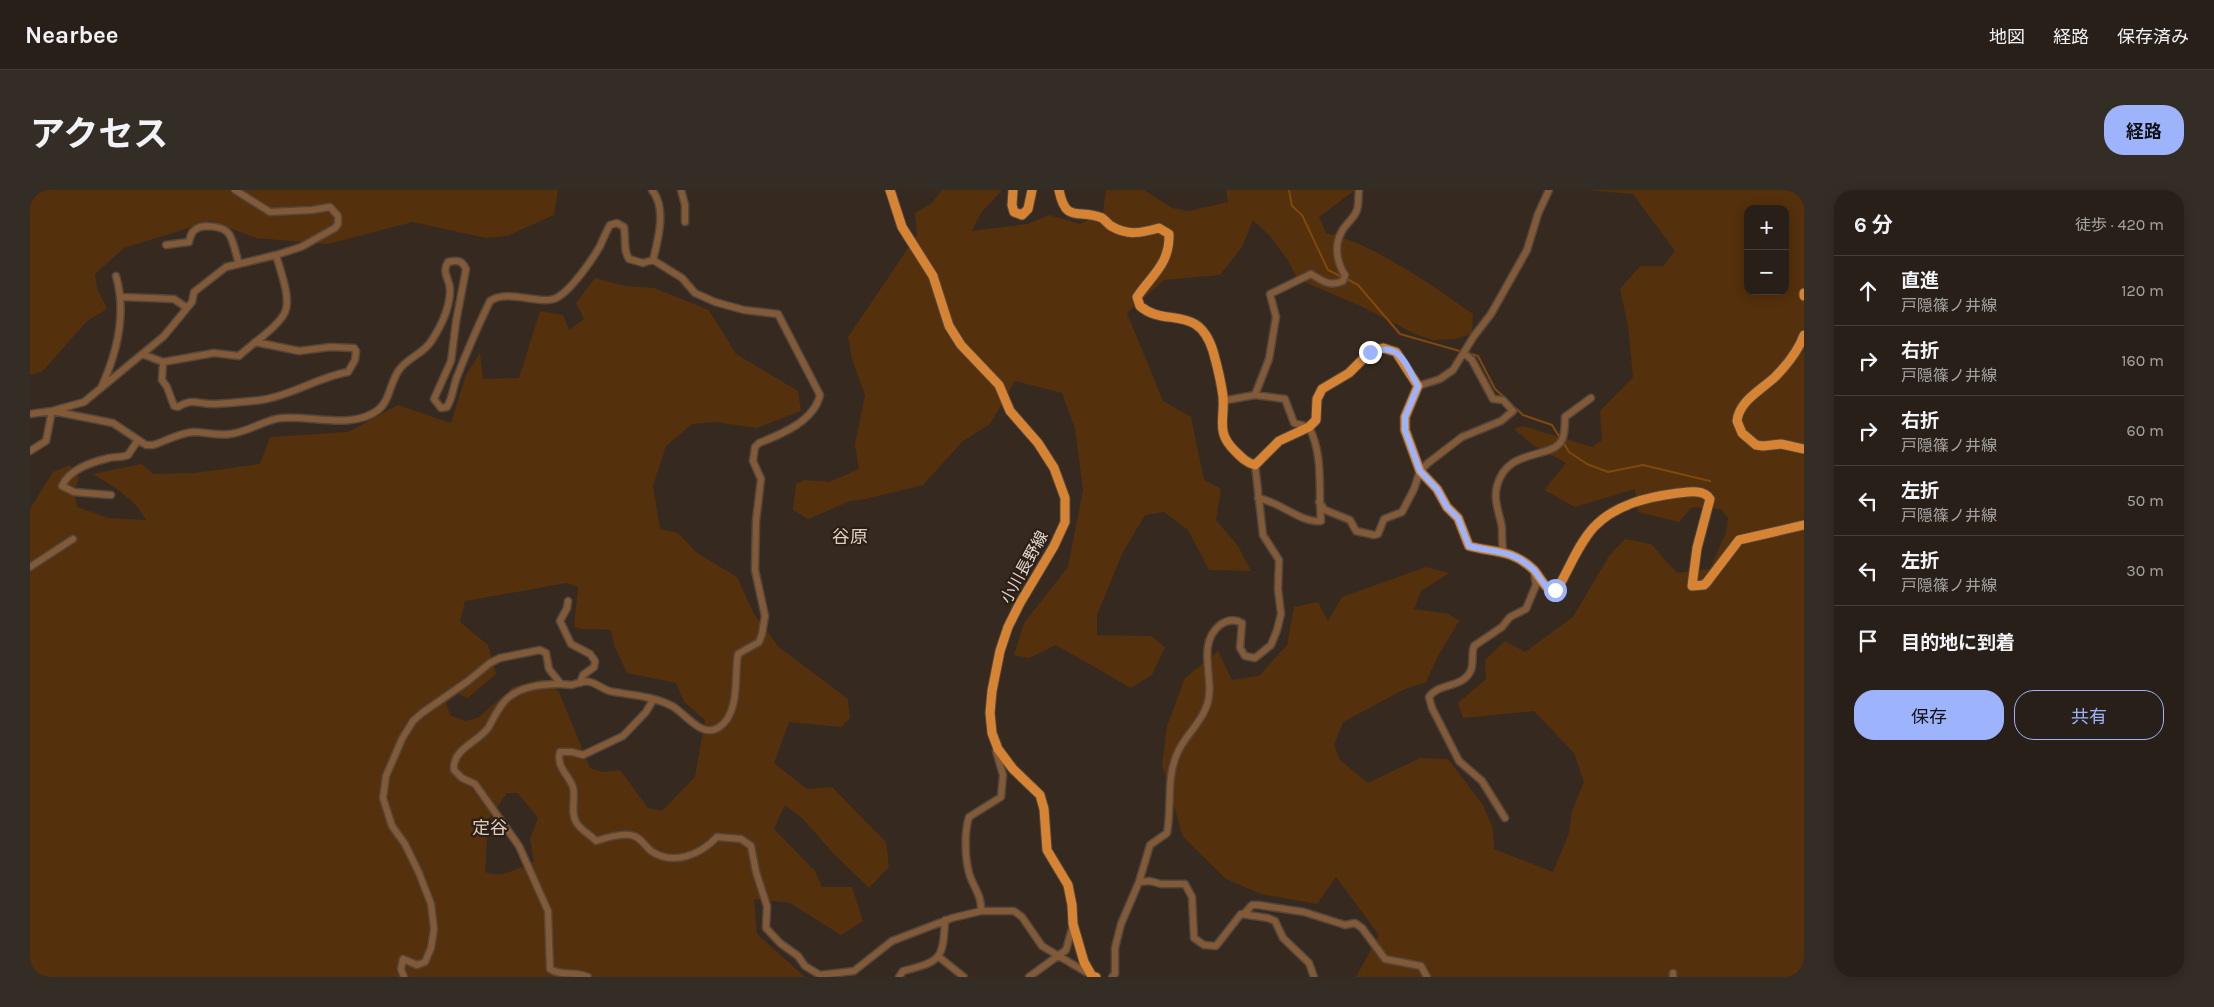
<!DOCTYPE html>
<html lang="ja">
<meta charset="utf-8">
<style>
:root{--surface:#282018;--page:#342d25;--text:#f1f3f6;--muted:#a5a3a2;--line:#443e37;--accent:#9db4fd}
body{margin:0;font-family:Karla,"Noto Sans JP",sans-serif;background:var(--page);color:var(--text)}
.controls{position:absolute;right:15px;top:15px;display:grid;overflow:hidden;border-radius:10px;box-shadow:0 2px 12px #0003}
.controls button{width:45px;height:45px;display:grid;place-items:center;padding:0;border:0;border-bottom:1px solid var(--line);background:var(--surface);color:var(--text);font:25px sans-serif}
.stop{position:absolute;width:15px;height:15px;margin:-11px;border:4px solid #9db4fd;border-radius:50%;background:#fff}
.stop.end{background:#9db4fd;border-color:#fff;box-shadow:0 1px 5px #0008}
.list{margin:0;padding:0;list-style:none}
h2{display:flex;justify-content:space-between;align-items:center;height:65px;margin:0;padding:0 20px;font-size:21px}
h2 small{font-size:16px;font-weight:400;color:var(--muted)}
.list li{display:grid;grid-template-columns:32px 1fr auto;gap:15px;align-items:center;box-sizing:border-box;height:70px;padding:0 20px;border-top:1px solid var(--line)}
.list b{display:block;font-size:19px;white-space:nowrap}
.list p{margin:0;font-size:16px;white-space:nowrap;color:var(--muted)}
.list em{font-size:16px;font-style:normal;color:var(--muted)}
.actions{display:flex;gap:10px;padding:15px 20px}
.actions a{flex:1;padding:11px 0;border:1px solid var(--accent);border-radius:20px;text-align:center;font-size:18px;color:var(--accent)}
.actions .main{background:var(--accent);color:#111}
.icon{flex:none;width:28px;height:28px;fill:none;stroke:currentColor;stroke-width:2;stroke-linecap:round;stroke-linejoin:round}
.map{position:relative;flex:none;width:1774px;height:787px;overflow:hidden;border-radius:20px}
header{display:flex;align-items:center;gap:30px;box-sizing:border-box;height:70px;padding:0 25px;background:var(--surface);border-bottom:1px solid var(--line)}
header strong{font-size:24px}
nav{display:flex;gap:28px;margin-inline-start:auto;font-size:18px}
.intro{display:flex;align-items:center;justify-content:space-between;box-sizing:border-box;height:120px;padding:0 30px}
h1{margin:0;font-size:35px}
.button{padding:12px 22px;border-radius:20px;background:var(--accent);color:#111;font-size:18px;font-weight:700}
main{display:flex;gap:30px;padding:0 30px}
aside{flex:1;background:var(--surface);border-radius:20px;box-shadow:0 2px 12px #0003}
.map>svg:first-child{display:block}
</style>
<header>
<strong>Nearbee</strong>
<nav><a>地図</a><a>経路</a><a>保存済み</a></nav>
</header>
<div class="intro"><h1>アクセス</h1><a class="button">経路</a></div>
<main>
<div class="map">
<svg width="1774" height="787" viewBox="0 0 1774 787">
<rect width="100%" height="100%" fill="#362a20"/>
<path fill="#54300c" fill-rule="evenodd" d="M 0,0 L 528,0 L 524,25 L 477,46 L 456,48 L 383,32 L 298,54 L 226,48 L 181,31 L 94,58 L 65,84 L 67,98 L 77,119 L 57,131 L 12,182 L 0,185 Z
M 912,0 L 972,0 L 951,23 L 942,41 L 998,34 L 1019,25 L 1050,34 L 1073,22 L 1076,0 L 1114,0 L 1142,18 L 1159,21 L 1198,12 L 1196,0 L 1325,0 L 1289,27 L 1296,43 C 1343,53 1403,96 1443,124 L 1442,144 L 1425,149 L 1403,150 L 1385,144 L 1333,117 L 1279,94 L 1266,86 L 1258,71 L 1240,46 L 1223,30 L 1212,57 L 1190,85 L 1134,90 L 1097,123 L 1133,211 L 1161,227 L 1174,290 L 1191,299 L 1186,330 L 1208,356 L 1221,381 L 1179,380 L 1158,340 L 1134,322 L 1115,325 L 1092,364 L 1067,425 L 1067,445 L 1121,446 L 1135,457 L 1122,485 L 1101,498 L 1026,455 L 999,468 L 984,465 L 994,433 L 1038,377 L 1053,300 L 1045,239 L 1032,203 L 985,191 L 960,234 L 932,252 L 893,295 L 836,309 L 820,311 L 778,329 L 763,320 L 766,294 L 775,290 L 799,292 L 829,279 L 825,255 L 835,205 L 822,169 L 818,147 L 887,45 L 885,23 L 902,13 Z
M 1556,0 L 1774,0 L 1774,787 L 1326,787 L 1349,745 L 1306,687 L 1287,714 L 1231,704 L 1196,689 L 1153,647 L 1132,575 L 1137,536 L 1155,488 L 1188,461 L 1202,490 L 1229,486 L 1257,455 L 1264,417 L 1288,412 L 1298,431 L 1312,407 L 1396,377 L 1419,383 L 1391,401 L 1384,419 L 1419,424 L 1429,431 L 1409,464 L 1396,492 L 1375,499 L 1313,532 L 1304,555 L 1310,570 L 1338,593 L 1390,568 L 1418,569 L 1453,615 L 1463,639 L 1464,659 L 1523,682 L 1539,643 L 1542,621 L 1554,592 L 1544,563 L 1504,521 L 1433,528 L 1428,513 L 1456,489 L 1455,470 L 1475,451 L 1495,462 L 1543,427 L 1579,366 L 1595,349 L 1621,354 L 1647,383 L 1680,379 L 1696,343 L 1698,328 L 1691,319 L 1662,317 L 1649,332 L 1608,322 L 1605,299 L 1545,317 L 1514,300 L 1536,273 L 1503,255 L 1484,239 L 1493,236 L 1562,257 L 1572,250 L 1570,221 L 1603,187 L 1598,136 L 1590,99 L 1610,76 L 1633,76 L 1645,61 L 1603,4 ZM 1718,19 L 1755,19 L 1755,101 L 1718,101 Z
M 565,88 L 596,96 L 624,98 L 679,120 L 706,164 L 768,201 L 771,221 L 727,238 L 686,232 L 662,234 L 636,256 L 623,295 L 630,339 L 648,343 L 667,363 L 707,387 L 724,424 L 749,457 L 818,509 L 820,528 L 811,537 L 759,532 L 744,573 L 777,599 L 802,597 L 856,652 L 859,677 L 839,698 L 802,662 L 773,629 L 755,615 L 744,639 L 785,681 L 792,697 L 822,697 L 833,731 L 811,745 L 760,713 L 724,709 L 727,744 L 775,787 L 0,787 L 0,319 L 23,282 L 40,275 L 49,287 L 44,302 L 47,317 L 79,328 L 116,330 C 107,311 81,294 62,284 L 112,274 L 123,284 L 165,283 L 230,274 L 240,247 L 318,242 L 368,215 L 421,233 L 436,185 L 450,163 L 453,189 L 489,188 L 510,121 L 533,125 L 539,140 L 554,129 L 546,113 ZM 537,393 L 548,397 L 544,437 C 556,441 568,438 581,440 L 584,455 L 597,483 L 646,493 L 654,512 L 675,530 L 665,587 L 632,621 L 618,618 L 590,580 L 573,582 L 560,578 L 529,502 L 512,489 L 483,497 L 448,528 L 436,531 L 421,526 L 416,513 L 428,504 L 438,508 L 466,484 L 458,455 L 430,432 L 435,411 ZM 477,603 L 488,603 L 508,628 L 500,649 L 504,671 C 489,678 472,689 455,682 L 458,630 Z"/>
<g fill="none" stroke-linecap="round" stroke-linejoin="round">
<path stroke="#80480d" stroke-width="2" d="M 1259,0 L 1262,16 L 1272,25 L 1298,80 L 1312,87
M 1317,89 L 1328,95 L 1370,144 L 1433,162
M 1438,163 L 1448,166 L 1465,199 L 1474,207
M 1479,212 L 1493,225 L 1522,235 L 1530,248
M 1533,252 L 1539,262 L 1557,274 L 1578,282 L 1613,275 L 1680,291"/>
<g stroke="#52463d" stroke-width="9">
<path id="minor" d="M 622,0 C 637,18 628,50 623,70
M 651,0 L 655,15 L 655,32
M 136,55 L 159,52 C 160,47 161,42 166,39 C 173,34 194,36 199,44 C 204,52 206,65 209,74
M 92,107 L 144,109 L 157,118
M 112,164 L 133,172 L 184,163 L 209,166 C 220,155 253,134 256,119 C 260,105 250,80 246,65
M 133,172 L 132,190 L 137,197 L 144,216 L 148,217 C 164,207 169,215 185,214 C 200,213 216,212 231,210 C 261,206 288,187 318,182 L 325,170 L 326,161 L 324,158 L 300,157 L 269,161 L 225,152
M 1388,196 L 1410,189 L 1423,180 L 1444,146 L 1461,124 L 1497,60 L 1508,24 L 1519,0
M 71,198 C 87,163 97,124 86,86
M 1225,205 L 1239,169 L 1246,127 L 1240,104 L 1281,84 C 1293,91 1299,97 1313,91 L 1315,85 C 1307,73 1304,56 1311,43 C 1315,34 1324,29 1327,20 C 1329,13 1328,6 1329,0
M 1192,211 L 1225,205 L 1255,209 L 1264,233 L 1279,237 C 1294,266 1288,300 1291,331 C 1270,333 1251,312 1228,308
M 22,221 L 83,233 L 116,255 L 123,255 C 136,251 149,243 163,242 C 175,242 188,246 200,244 C 218,242 234,230 251,228 C 281,225 322,240 348,220 C 360,211 360,192 369,180 C 377,168 395,163 402,150 C 411,136 420,117 420,100 C 420,89 411,83 418,72 C 427,70 432,70 436,79 L 426,132 L 421,171 L 404,209 L 411,218 L 417,217 C 423,207 423,197 427,187 C 437,161 448,136 460,111 C 478,98 513,117 528,107 C 542,99 562,70 570,56 C 573,49 576,42 580,35 L 587,33 L 594,37 C 596,48 593,60 599,69 L 613,73 L 623,70
M 0,224 L 22,221 L 54,212 L 134,146 L 162,112 L 164,102 L 196,77 L 246,65 L 271,57 L 305,38 L 308,34 L 308,26 L 300,17 L 282,20 L 240,22 L 205,0
M 0,261 L 16,251 L 22,221
M 81,305 L 44,302 L 32,296 C 39,279 62,272 79,268 C 85,266 92,268 98,265 L 108,250
M 1289,312 L 1295,320 L 1320,330 L 1326,341 L 1344,345 L 1348,344 L 1354,329 L 1372,322 L 1384,299 L 1390,281 L 1398,273 L 1432,247 L 1471,231 L 1483,221 L 1473,210 L 1463,209 L 1442,170 L 1434,163
M 1473,361 C 1472,353 1472,346 1472,338 C 1470,324 1463,311 1467,296 C 1477,257 1521,270 1532,250 C 1535,244 1535,234 1535,227 L 1561,208
M 0,377 L 43,349
M 538,411 L 537,418 L 530,431 L 541,454 L 560,464 L 565,471 L 564,477 L 553,485 L 550,493
M 623,510 L 616,522 L 593,546 L 553,565 L 542,562 L 530,562 C 526,577 538,584 543,597 C 546,609 540,621 546,632 C 550,640 560,644 566,651 C 575,648 595,642 604,646 C 611,648 615,656 621,661 C 643,676 670,665 687,647 L 711,649 L 721,656 L 726,682 L 737,716 L 736,738 L 750,753 L 768,766 L 775,776 L 790,785 L 824,781 L 862,751 L 922,728 L 951,721 L 984,721 L 992,727 L 1012,756 L 1061,785
M 1475,628 L 1452,591 L 1429,571 L 1402,518 L 1399,507 C 1409,492 1433,499 1441,480 C 1444,472 1441,464 1444,456 L 1472,437 L 1480,427 L 1496,419 L 1506,395 L 1504,381
M 1109,692 L 1120,691 L 1131,694 L 1155,694 L 1162,707 L 1164,748 L 1174,755 L 1186,756 L 1211,724 L 1238,728 L 1245,731 L 1253,748 L 1279,773 L 1284,787
M 951,721 C 952,705 943,697 939,683 C 935,667 934,643 939,627 L 971,607 L 973,585 L 966,561 L 967,560
M 1214,724 L 1222,715 L 1228,715 L 1274,722 L 1315,735 L 1325,733 L 1332,738 L 1355,769 L 1391,776 L 1397,787
M 909,767 L 934,787
M 1643,783 L 1643,787
M 374,787 L 371,779 L 373,769 L 387,775 L 395,772 L 401,758 L 404,739 L 401,714 L 389,683 L 375,654 L 362,636 L 353,608 L 356,586 L 372,549 L 383,531 L 392,523 L 438,491 L 460,473 L 470,468 L 510,460 L 516,463 L 519,479 L 531,494
M 558,787 C 545,780 531,787 520,779 L 518,721 L 489,656 L 445,594 L 432,588 L 424,580 C 422,559 447,553 458,538 C 463,530 467,520 474,512 C 486,497 512,494 530,494 C 534,494 538,495 541,495 C 547,494 554,490 560,492 C 568,494 575,501 584,502 C 603,505 625,507 642,516 C 655,523 671,548 688,538 C 711,524 704,484 708,464 L 729,452 L 732,444 L 735,426 L 725,380 L 726,331 L 731,289 L 723,271 L 725,257 L 729,253 C 752,244 784,231 790,205 L 748,124 L 714,120 L 685,112 L 665,103 L 652,88 L 623,70
M 869,787 L 873,781 C 911,771 913,770 915,730
M 999,787 L 1036,760 L 1043,735
M 1082,787 L 1085,784 L 1085,758 L 1091,734 L 1109,692 L 1120,655 L 1137,643 C 1142,617 1136,589 1147,564 C 1154,546 1171,534 1177,515 C 1186,490 1165,455 1190,435 C 1197,430 1205,429 1212,433 L 1210,458 L 1215,466 L 1225,468 L 1241,455 L 1247,440 L 1251,424 L 1248,399 L 1249,370 L 1233,345 L 1225,275"/>
</g>
<g stroke="#52463d" stroke-width="11">
<path id="major" d="M 860,0 L 872,37 L 903,86 L 919,136 L 931,155 L 969,195 L 980,221 L 1008,253 L 1024,278 L 1035,308 L 1035,332 L 1024,356 L 990,413 L 978,437 L 970,461 L 962,501 L 960,523 L 962,543 L 968,559 L 983,579 L 1010,605 L 1014,619 L 1017,660 L 1038,695 L 1042,715 L 1043,734 L 1054,772 L 1062,786 L 1066,787
M 983,0 L 982,15 L 984,22 L 992,25 L 998,19 L 1002,0
M 1029,0 C 1036,35 1049,18 1072,28 C 1075,30 1078,34 1081,36 C 1098,46 1111,43 1129,38 L 1139,44 C 1140,73 1123,84 1107,107 L 1110,116 C 1135,138 1168,113 1183,161 C 1187,175 1191,192 1193,206 C 1195,231 1185,242 1206,262 C 1212,268 1217,273 1225,275 L 1249,251 L 1279,237 L 1286,230 L 1287,209 L 1292,199 L 1319,183 L 1340,162 L 1353,158 L 1366,162 L 1388,196 L 1375,227 L 1375,240 L 1390,281 L 1407,299 L 1417,317 L 1428,328 L 1439,356 C 1465,363 1482,359 1504,380 C 1510,387 1513,395 1521,401 L 1529,396 C 1540,377 1549,353 1564,337 C 1586,314 1618,307 1648,303 C 1658,302 1674,299 1680,309 L 1667,358 L 1662,396 L 1674,395 L 1677,392 L 1709,350 L 1774,335
M 1774,103 L 1774,106
M 1774,145 C 1768,161 1757,175 1745,187 C 1731,200 1709,211 1707,231 L 1712,243 L 1726,255 L 1733,256 L 1751,254 L 1774,259"/>
</g>
<use href="#minor" stroke="#825a37" stroke-width="6"/>
<use href="#major" stroke="#d68434" stroke-width="9"/>
</g>
<g fill="none" stroke-linecap="round" stroke-linejoin="round">
<path stroke="#9db4fd" stroke-width="6" d="M 1340,162 C 1371,152 1374,172 1388,196 L 1375,227 L 1375,240 L 1390,281 L 1407,299 L 1417,317 L 1428,328 L 1439,356 C 1465,363 1482,359 1504,380 C 1510,387 1513,395 1521,401 L 1525,400"/>
</g>
<g text-anchor="middle" dominant-baseline="central" stroke-width="4.5" stroke-linejoin="round" paint-order="stroke">
<g font-size="16" fill="#e2d9d3" stroke="#2c2016">
<text transform="translate(994 377) rotate(-61)">小川長野線</text>
</g>
<g font-size="18" fill="#dfcfc2" stroke="#2c2016">
<text x="820" y="347">谷原</text>
<text x="460" y="638">定谷</text>
</g>
</g>
</svg>
<div class="controls">
<button>+</button>
<button>−</button>
</div>
<div class="stop" style="left:1525px;top:400px"></div>
<div class="stop end" style="left:1340px;top:162px"></div>
</div>
<aside>
<h2>6 分<small>徒歩 · 420 m</small></h2>
<ul class="list">
<li><svg class="icon" aria-label="ahead" viewBox="0 0 24 24"><path d="M12 20V5M6 11l6-6 6 6"/></svg><div><b>直進</b><p>戸隠篠ノ井線</p></div><em>120 m</em></li>
<li><svg class="icon" aria-label="right" viewBox="0 0 24 24"><path d="M7 20v-9h11M14 6l5 5-5 5"/></svg><div><b>右折</b><p>戸隠篠ノ井線</p></div><em>160 m</em></li>
<li><svg class="icon" aria-label="right" viewBox="0 0 24 24"><path d="M7 20v-9h11M14 6l5 5-5 5"/></svg><div><b>右折</b><p>戸隠篠ノ井線</p></div><em>60 m</em></li>
<li><svg class="icon" aria-label="left" viewBox="0 0 24 24"><path d="M17 20v-9H6M10 6l-5 5 5 5"/></svg><div><b>左折</b><p>戸隠篠ノ井線</p></div><em>50 m</em></li>
<li><svg class="icon" aria-label="left" viewBox="0 0 24 24"><path d="M17 20v-9H6M10 6l-5 5 5 5"/></svg><div><b>左折</b><p>戸隠篠ノ井線</p></div><em>30 m</em></li>
<li><svg class="icon" aria-label="arrive" viewBox="0 0 24 24"><path d="M6 21V4h12l-3 4 3 4H6"/></svg><div><b>目的地に到着</b></div></li>
</ul>
<div class="actions"><a class="main">保存</a><a>共有</a></div>
</aside>
</main>
